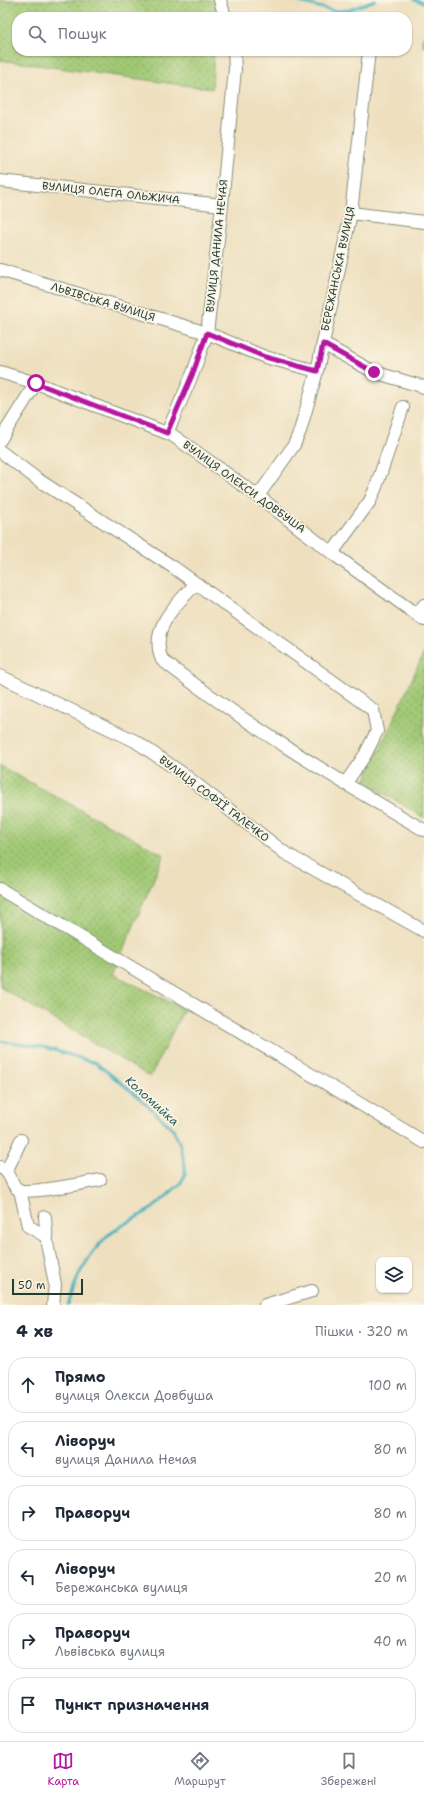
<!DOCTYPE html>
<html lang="uk">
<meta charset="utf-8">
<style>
:root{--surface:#fff;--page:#f2f2f3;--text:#1f2937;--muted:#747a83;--line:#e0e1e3;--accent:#b5179e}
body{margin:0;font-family:"Shantell Sans",sans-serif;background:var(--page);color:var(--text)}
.controls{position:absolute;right:12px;bottom:12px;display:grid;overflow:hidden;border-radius:8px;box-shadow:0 1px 3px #0004}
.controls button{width:36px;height:36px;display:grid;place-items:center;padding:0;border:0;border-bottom:1px solid var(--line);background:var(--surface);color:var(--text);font:20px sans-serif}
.scale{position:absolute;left:12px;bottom:10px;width:71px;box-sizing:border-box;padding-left:4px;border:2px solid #1f3d34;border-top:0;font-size:11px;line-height:14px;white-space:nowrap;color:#1f3d34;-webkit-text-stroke:3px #fcf5e5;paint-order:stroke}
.stop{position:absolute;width:12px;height:12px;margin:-9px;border:3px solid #b5179e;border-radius:50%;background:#fff}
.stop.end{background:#b5179e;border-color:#fff;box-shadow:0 1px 4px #0008}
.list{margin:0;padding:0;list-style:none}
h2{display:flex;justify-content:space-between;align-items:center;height:52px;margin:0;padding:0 16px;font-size:17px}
h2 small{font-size:13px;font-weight:400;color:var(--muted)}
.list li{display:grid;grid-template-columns:26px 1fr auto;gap:12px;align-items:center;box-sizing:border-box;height:56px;margin:0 8px 8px;padding:0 8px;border:1px solid var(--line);border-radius:16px}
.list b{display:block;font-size:15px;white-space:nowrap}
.list p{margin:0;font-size:13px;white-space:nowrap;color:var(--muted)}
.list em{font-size:13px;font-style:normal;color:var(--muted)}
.icon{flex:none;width:22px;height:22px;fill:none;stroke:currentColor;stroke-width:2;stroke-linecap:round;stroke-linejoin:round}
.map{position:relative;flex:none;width:424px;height:1305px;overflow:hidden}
.search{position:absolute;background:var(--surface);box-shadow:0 1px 3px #0004;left:12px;right:12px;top:12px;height:44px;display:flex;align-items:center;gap:10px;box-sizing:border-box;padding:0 14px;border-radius:16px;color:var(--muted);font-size:15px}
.sheet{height:436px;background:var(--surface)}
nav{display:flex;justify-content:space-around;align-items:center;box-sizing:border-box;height:56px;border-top:1px solid var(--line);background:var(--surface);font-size:11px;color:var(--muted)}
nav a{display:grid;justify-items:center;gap:2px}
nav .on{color:var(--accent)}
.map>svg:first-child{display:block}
</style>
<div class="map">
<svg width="424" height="1305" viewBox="0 0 424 1305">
<defs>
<pattern id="green-dots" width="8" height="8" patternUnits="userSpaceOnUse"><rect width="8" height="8" fill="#a1c975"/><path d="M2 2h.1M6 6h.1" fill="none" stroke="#83a461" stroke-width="1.8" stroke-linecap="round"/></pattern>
</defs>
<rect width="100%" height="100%" fill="#fcf5e5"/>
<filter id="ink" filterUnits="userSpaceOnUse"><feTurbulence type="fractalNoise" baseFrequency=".025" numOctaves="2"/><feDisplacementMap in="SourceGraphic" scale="8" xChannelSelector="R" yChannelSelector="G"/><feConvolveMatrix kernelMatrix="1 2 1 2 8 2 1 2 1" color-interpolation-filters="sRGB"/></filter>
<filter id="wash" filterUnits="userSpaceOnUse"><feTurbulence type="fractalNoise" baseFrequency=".012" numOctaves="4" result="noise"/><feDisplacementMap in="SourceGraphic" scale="16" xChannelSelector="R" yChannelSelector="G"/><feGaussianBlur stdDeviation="0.9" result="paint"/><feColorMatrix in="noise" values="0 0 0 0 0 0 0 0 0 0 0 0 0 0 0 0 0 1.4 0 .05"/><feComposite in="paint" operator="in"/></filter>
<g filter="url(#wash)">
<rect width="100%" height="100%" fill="#eee0bf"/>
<path fill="url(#green-dots)" stroke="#608354" d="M 0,0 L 216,0 L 216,17 L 17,17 L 17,51 L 214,51 L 212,89 L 0,60 Z
M 424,653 L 424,818 L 365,781 Z
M 0,766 L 164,855 L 113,974 L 184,1009 L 150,1077 L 0,987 Z"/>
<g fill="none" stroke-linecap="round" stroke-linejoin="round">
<path stroke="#40b0bc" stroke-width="3" d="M 292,0 L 334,11 L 349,10 L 375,0
M 414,0 L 424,3
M 424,37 L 423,41 L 424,46
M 0,1041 L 44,1047 L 96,1063 L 135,1094 L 173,1129 L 179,1142 L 185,1165 L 185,1175 L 180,1184 L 153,1208 L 123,1225 L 107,1236 L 92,1253 L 79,1274 L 68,1305"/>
</g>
</g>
<g filter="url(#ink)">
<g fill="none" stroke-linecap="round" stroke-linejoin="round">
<g stroke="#868e7a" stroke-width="14">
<path id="minor" d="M 220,0 L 225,17
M 0,181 L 222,205
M 351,213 L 424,222
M 0,270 L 207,333 L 265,357 L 317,371
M 323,344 L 374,372 L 424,387
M 0,372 L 36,383 L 172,435 L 258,496 L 332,553 L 424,620
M 167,433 L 193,373 L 207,333 L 222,205 L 235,69 L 234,51
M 0,440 L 36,383
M 0,451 L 37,479 L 173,567 L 373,710 L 377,731 L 365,755 L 345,784
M 258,496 L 294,445 L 300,431 L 317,371 L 351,213 L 369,51
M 332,553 L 370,501 L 376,487 L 403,407
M 196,584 C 175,605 149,629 162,660 C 245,724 334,778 424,830
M 417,615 L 424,605
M 0,676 L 135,741 L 182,773 L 285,853 L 424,931
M 0,889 L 424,1142
M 0,1167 C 13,1173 10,1186 19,1190 C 29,1194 86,1183 100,1180
M 7,1170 L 21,1140
M 20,1190 L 28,1226 L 47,1237
M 45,1217 L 47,1243 L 55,1284 L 53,1305
M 265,1305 L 312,1291"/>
</g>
<use href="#minor" stroke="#fff" stroke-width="12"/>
</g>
</g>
<g fill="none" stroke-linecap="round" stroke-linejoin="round" filter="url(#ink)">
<path stroke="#b5179e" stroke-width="5" d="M 36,383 L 167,433 L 193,373 L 207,333 L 265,357 L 317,371 L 323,344 L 374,372"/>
</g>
<g text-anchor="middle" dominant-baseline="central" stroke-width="3.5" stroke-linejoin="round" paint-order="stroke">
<g font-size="11" fill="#1f3d34" stroke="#fcf5e5">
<text transform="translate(111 193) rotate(6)">ВУЛИЦЯ ОЛЕГА ОЛЬЖИЧА</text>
<text transform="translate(217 246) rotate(-84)">ВУЛИЦЯ ДАНИЛА НЕЧАЯ</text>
<text transform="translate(338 269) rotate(-78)">БЕРЕЖАНСЬКА ВУЛИЦЯ</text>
<text transform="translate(103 302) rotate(17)">ЛЬВІВСЬКА ВУЛИЦЯ</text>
<text transform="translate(244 487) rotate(36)">ВУЛИЦЯ ОЛЕКСИ ДОВБУША</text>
<text transform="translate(214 799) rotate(37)">ВУЛИЦЯ СОФІЇ ГАЛЕЧКО</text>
</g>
<g font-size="12" font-style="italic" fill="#29605d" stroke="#fcf5e5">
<text transform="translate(152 1101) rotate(42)">Коломийка</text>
</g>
</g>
</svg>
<div class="controls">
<button><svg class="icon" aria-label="layers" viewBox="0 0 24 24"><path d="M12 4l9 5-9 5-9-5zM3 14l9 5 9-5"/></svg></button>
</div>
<div class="scale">50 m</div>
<div class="stop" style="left:36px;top:383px"></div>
<div class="stop end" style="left:374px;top:372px"></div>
<div class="search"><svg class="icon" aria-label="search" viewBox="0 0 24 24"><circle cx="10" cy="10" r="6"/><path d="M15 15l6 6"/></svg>Пошук</div>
</div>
<section class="sheet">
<h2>4 хв<small>Пішки · 320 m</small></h2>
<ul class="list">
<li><svg class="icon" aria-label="ahead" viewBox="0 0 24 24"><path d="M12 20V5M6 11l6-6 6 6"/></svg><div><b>Прямо</b><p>вулиця Олекси Довбуша</p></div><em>100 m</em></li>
<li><svg class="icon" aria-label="left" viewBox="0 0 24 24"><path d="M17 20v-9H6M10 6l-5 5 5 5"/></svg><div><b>Ліворуч</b><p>вулиця Данила Нечая</p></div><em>80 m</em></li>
<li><svg class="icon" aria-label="right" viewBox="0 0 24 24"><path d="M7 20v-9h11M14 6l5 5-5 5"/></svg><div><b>Праворуч</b></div><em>80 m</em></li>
<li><svg class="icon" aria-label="left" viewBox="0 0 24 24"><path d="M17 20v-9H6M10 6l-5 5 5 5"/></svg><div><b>Ліворуч</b><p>Бережанська вулиця</p></div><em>20 m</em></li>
<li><svg class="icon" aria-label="right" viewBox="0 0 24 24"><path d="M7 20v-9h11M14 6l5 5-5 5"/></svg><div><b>Праворуч</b><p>Львівська вулиця</p></div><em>40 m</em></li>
<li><svg class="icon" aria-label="arrive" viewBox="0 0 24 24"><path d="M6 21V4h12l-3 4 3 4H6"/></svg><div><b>Пункт призначення</b></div></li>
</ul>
</section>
<nav>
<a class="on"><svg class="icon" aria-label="map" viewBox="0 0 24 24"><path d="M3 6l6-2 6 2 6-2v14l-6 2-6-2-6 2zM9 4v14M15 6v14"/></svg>Карта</a>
<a><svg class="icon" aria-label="directions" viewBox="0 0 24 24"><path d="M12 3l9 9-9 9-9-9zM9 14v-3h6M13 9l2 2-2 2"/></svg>Маршрут</a>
<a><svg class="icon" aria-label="saved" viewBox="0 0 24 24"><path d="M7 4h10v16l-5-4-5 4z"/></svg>Збережені</a>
</nav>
